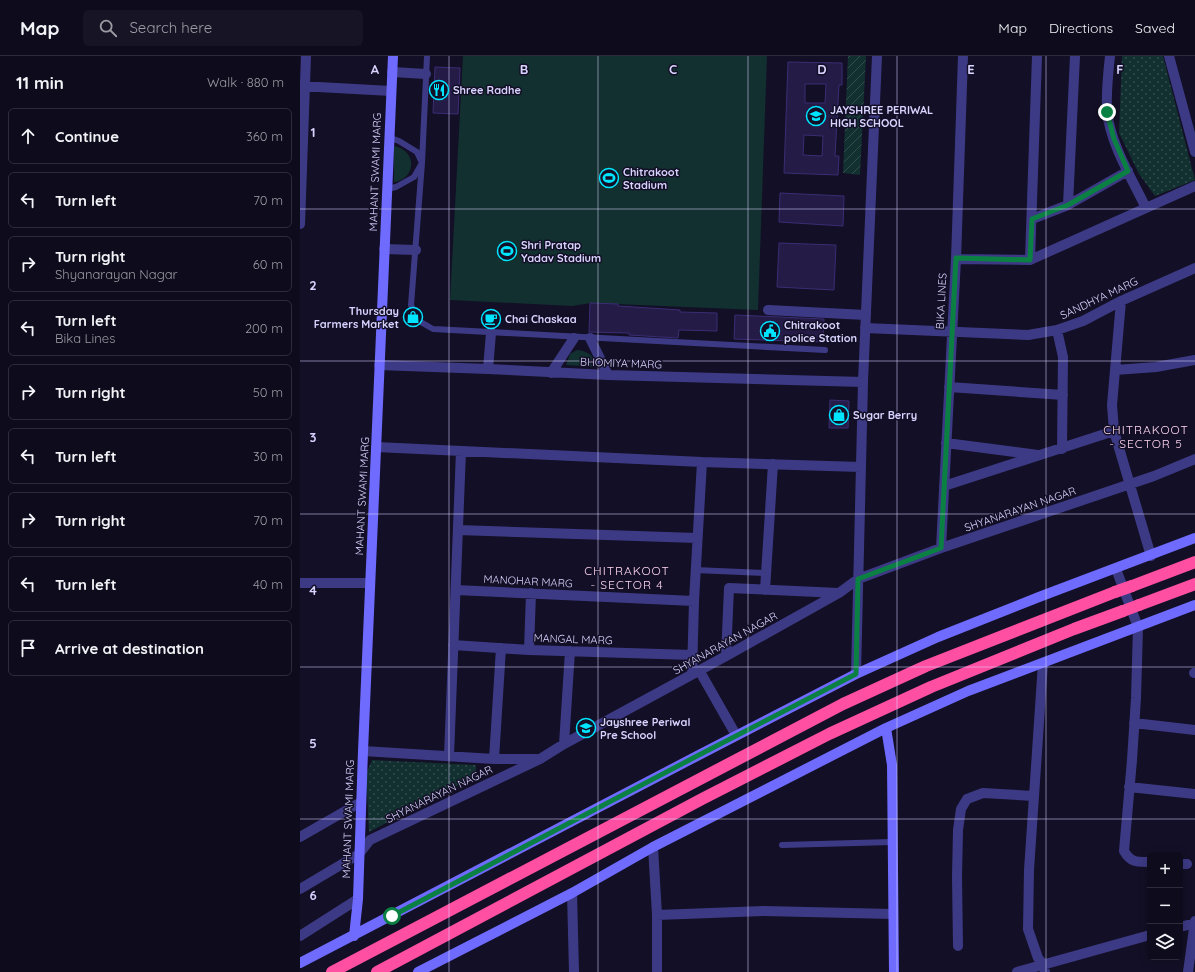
<!DOCTYPE html>
<meta charset="utf-8">
<style>
:root{--surface:#0e0b1c;--page:#171425;--text:#f1f3f6;--muted:#9b9ba3;--line:#2e2b3b}
body{margin:0;font-family:Quicksand,sans-serif;background:var(--page);color:var(--text)}
.controls{position:absolute;right:12px;bottom:12px;display:grid;overflow:hidden;border-radius:6px;box-shadow:0 2px 10px #0003}
.controls button{width:36px;height:36px;display:grid;place-items:center;padding:0;border:0;border-bottom:1px solid var(--line);background:var(--surface);color:var(--text);font:20px sans-serif}
.stop{position:absolute;width:12px;height:12px;margin:-9px;border:3px solid #0b8043;border-radius:50%;background:#fff}
.stop.end{background:#0b8043;border-color:#fff;box-shadow:0 1px 4px #0008}
.list{margin:0;padding:0;list-style:none}
h2{display:flex;justify-content:space-between;align-items:center;height:52px;margin:0;padding:0 16px;font-size:17px}
h2 small{font-size:13px;font-weight:400;color:var(--muted)}
.list li{display:grid;grid-template-columns:26px 1fr auto;gap:12px;align-items:center;box-sizing:border-box;height:56px;margin:0 8px 8px;padding:0 8px;border:1px solid var(--line);border-radius:6px}
.list b{display:block;font-size:15px;white-space:nowrap}
.list p{margin:0;font-size:13px;white-space:nowrap;color:var(--muted)}
.list em{font-size:13px;font-style:normal;color:var(--muted)}
.icon{flex:none;width:22px;height:22px;fill:none;stroke:currentColor;stroke-width:2;stroke-linecap:round;stroke-linejoin:round}
.map{position:relative;flex:none;width:895px;height:916px;overflow:hidden}
header{display:flex;align-items:center;gap:24px;box-sizing:border-box;height:56px;padding:0 20px;background:var(--surface);border-bottom:1px solid var(--line)}
header strong{font-size:19px}
nav{display:flex;gap:22px;margin-inline-start:auto;font-size:14px}
.search{width:280px;height:36px;background:var(--page);display:flex;align-items:center;gap:10px;box-sizing:border-box;padding:0 14px;border-radius:6px;color:var(--muted);font-size:15px}
main{display:flex}
aside{flex:1;background:var(--surface)}
.map>svg:first-child{display:block}
</style>
<header>
<strong>Map</strong>
<div class="search"><svg class="icon" aria-label="search" viewBox="0 0 24 24"><circle cx="10" cy="10" r="6"/><path d="M15 15l6 6"/></svg>Search here</div>
<nav><a>Map</a><a>Directions</a><a>Saved</a></nav>
</header>
<main>
<aside>
<h2>11 min<small>Walk · 880 m</small></h2>
<ul class="list">
<li><svg class="icon" aria-label="ahead" viewBox="0 0 24 24"><path d="M12 20V5M6 11l6-6 6 6"/></svg><div><b>Continue</b></div><em>360 m</em></li>
<li><svg class="icon" aria-label="left" viewBox="0 0 24 24"><path d="M17 20v-9H6M10 6l-5 5 5 5"/></svg><div><b>Turn left</b></div><em>70 m</em></li>
<li><svg class="icon" aria-label="right" viewBox="0 0 24 24"><path d="M7 20v-9h11M14 6l5 5-5 5"/></svg><div><b>Turn right</b><p>Shyanarayan Nagar</p></div><em>60 m</em></li>
<li><svg class="icon" aria-label="left" viewBox="0 0 24 24"><path d="M17 20v-9H6M10 6l-5 5 5 5"/></svg><div><b>Turn left</b><p>Bika Lines</p></div><em>200 m</em></li>
<li><svg class="icon" aria-label="right" viewBox="0 0 24 24"><path d="M7 20v-9h11M14 6l5 5-5 5"/></svg><div><b>Turn right</b></div><em>50 m</em></li>
<li><svg class="icon" aria-label="left" viewBox="0 0 24 24"><path d="M17 20v-9H6M10 6l-5 5 5 5"/></svg><div><b>Turn left</b></div><em>30 m</em></li>
<li><svg class="icon" aria-label="right" viewBox="0 0 24 24"><path d="M7 20v-9h11M14 6l5 5-5 5"/></svg><div><b>Turn right</b></div><em>70 m</em></li>
<li><svg class="icon" aria-label="left" viewBox="0 0 24 24"><path d="M17 20v-9H6M10 6l-5 5 5 5"/></svg><div><b>Turn left</b></div><em>40 m</em></li>
<li><svg class="icon" aria-label="arrive" viewBox="0 0 24 24"><path d="M6 21V4h12l-3 4 3 4H6"/></svg><div><b>Arrive at destination</b></div></li>
</ul>
</aside>
<div class="map">
<svg width="895" height="916" viewBox="0 0 895 916">
<defs>
<pattern id="park-dots" width="8" height="8" patternUnits="userSpaceOnUse"><rect width="8" height="8" fill="#12302f"/><path d="M2 2h.1M6 6h.1" fill="none" stroke="#344d4e" stroke-width="1.8" stroke-linecap="round"/></pattern>
<pattern id="garden-furrows" width="10" height="10" patternUnits="userSpaceOnUse"><rect width="10" height="10" fill="#12302f"/><path d="M-1 1l2-2M0 10L10 0M9 11l2-2" fill="none" stroke="#344d4e"/></pattern>
</defs>
<rect width="100%" height="100%" fill="#130f26"/>
<path fill="#12302f" d="M 163,0 L 467,0 L 458,254 L 291,247 L 272,250 L 150,244 Z
M 94,90 C 118,95 116,123 94,126 Z
M 277,294 C 288,295 295,300 296,311 L 266,309 L 270,298 Z"/>
<path fill="url(#park-dots)" d="M 822,0 L 863,0 L 895,124 L 855,140 L 839,118 L 819,77 Z
M 72,704 L 176,709 L 176,720 L 69,776 L 66,718 Z"/>
<path fill="url(#garden-furrows)" d="M 548,0 L 566,0 L 560,119 L 543,117 Z"/>
<path fill="#241b47" stroke="#3b2d73" fill-rule="evenodd" d="M 488,6 L 542,7 L 542,29 L 539,29 L 535,100 L 539,100 L 538,119 L 484,117 ZM 505,28 L 526,28 L 525,47 L 505,47 ZM 504,79 L 523,80 L 522,100 L 503,99 Z
M 135,11 L 160,12 L 158,58 L 133,57 Z
M 480,137 L 544,140 L 543,170 L 479,166 Z
M 479,187 L 536,189 L 534,234 L 477,231 Z
M 290,247 L 318,248 L 318,250 L 380,254 L 380,256 L 417,257 L 417,275 L 379,274 L 378,282 L 329,279 L 329,277 L 289,276 Z
M 435,259 L 524,263 L 523,286 L 434,283 Z
M 530,344 L 549,345 L 548,372 L 529,372 Z"/>
<g fill="none" stroke-linecap="round" stroke-linejoin="round">
<path stroke="#3d3a85" stroke-width="6" d="M 127,0 L 122,107 L 111,249 L 119,265 L 133,273 L 525,294
M 87,133 L 96,131 L 114,121 L 122,107 L 117,96 L 99,85 L 88,81
M 395,514 L 466,517
M 482,789 L 592,786"/>
<path stroke="#3d3a85" stroke-width="10" d="M 810,0 C 808,18 806,37 807,55 C 810,87 832,123 846,152
M 869,0 L 895,96
M 92,16 L 126,18
M 0,30 L 91,35
M 768,149 L 775,0
M 732,163 L 768,149 L 828,115
M 0,168 L 6,0
M 84,193 L 116,194
M 656,203 L 730,204 L 895,130
M 730,204 L 737,0
M 821,245 L 812,349 L 814,375 L 851,500
M 468,254 L 566,259
M 565,272 L 728,279 L 757,274 L 783,265 L 821,245 L 895,212
M 757,274 L 763,301 L 762,393
M 290,282 L 308,319
M 79,309 L 188,313 L 308,319 L 563,326
M 188,313 L 191,277
M 815,314 L 856,311 L 895,304
M 251,317 L 274,282
M 649,331 L 763,339
M 646,387 L 738,399
M 76,391 L 402,406 L 561,411
M 644,430 L 814,375
M 158,474 L 397,482
M 641,492 L 656,203 L 663,0
M 816,513 L 838,571 L 836,642 L 832,704 L 824,795 C 831,807 837,806 850,806
M 0,527 L 70,527
M 156,534 L 394,545
M 465,534 L 473,408
M 153,589 L 229,594 L 393,599
M 229,594 L 231,537
M 426,600 L 429,532 L 539,537
M 743,607 L 729,814 L 728,873 L 738,902 L 743,908 L 745,916
M 399,614 L 436,679
M 894,617 L 895,617
M 392,618 L 394,545 L 402,406
M 556,618 L 563,326 L 577,0
M 834,667 L 895,674
M 264,688 L 270,595
M 63,695 L 194,703 L 236,703
M 149,700 L 161,395
M 194,703 L 201,592
M 829,731 L 895,738
M 0,781 L 61,746
M 353,791 L 357,859 L 357,916
M 880,808 L 887,808
M 0,833 L 59,798 L 70,784 L 240,703 L 264,688 L 426,600 L 539,537 L 558,523 L 641,492 L 854,420 L 895,403
M 272,837 L 274,916
M 357,859 L 464,855 L 593,858
M 880,871 L 895,867
M 0,880 L 58,843
M 658,890 L 657,821 L 658,774 L 661,753 L 667,743 L 683,737 L 734,740
M 717,916 L 850,879
M 888,916 L 895,865"/>
<path stroke="#6f6bff" stroke-width="10" d="M 586,672 L 592,709 L 594,916
M 54,880 L 58,843 L 63,695 L 93,0
M 0,907 L 397,700 L 556,618 L 638,581 L 739,541 L 895,482
M 118,916 L 272,837 L 353,791 L 586,672 L 668,635 L 895,549"/>
<path stroke="#ff4fa3" stroke-width="12" d="M 832,530 L 895,506
M 839,549 L 895,528
M 32,916 L 543,648 L 626,610 L 815,536
M 77,916 L 402,743 L 529,678 L 631,631 L 774,573 L 823,555"/>
<path stroke="#ff4fa3" stroke-width="12" d="M 815,536 L 832,530
M 823,555 L 839,549"/>
</g>
<g fill="none" stroke-linecap="round" stroke-linejoin="round">
<path stroke="#0b8043" stroke-width="5" d="M 92,860 L 397,700 L 556,618 L 558,523 L 641,492 L 656,202 L 730,204 L 732,163 L 768,149 L 828,115 L 814,83 L 807,56"/>
</g>
<path fill="none" stroke="#d9d4ff" stroke-width="1" stroke-opacity="0.55" d="M 149,0 L 149,916M 298,0 L 298,916M 448,0 L 448,916M 597,0 L 597,916M 746,0 L 746,916M 0,153 L 895,153M 0,305 L 895,305M 0,458 L 895,458M 0,611 L 895,611M 0,763 L 895,763"/>
<defs>
<g id="restaurant-ring" transform="scale(1)"><circle r="9.5" fill="#130f26" stroke="#00e5ff" stroke-width="1.5"/><path d="M-5-6h1v4h1v-4h1v4h1v-4h1v5L-1.5 .5V6h-2V.5L-5-1ZM5-6V6H3V1.5H1.5Q1.5-4 5-6Z" fill="#00e5ff"/></g>
<g id="school-ring" transform="scale(1)"><circle r="9.5" fill="#130f26" stroke="#00e5ff" stroke-width="1.5"/><path d="M0-5L7-2L0 1L-7-2ZM-4 1L0 2.5L4 1V4Q0 6-4 4Z" fill="#00e5ff"/></g>
<g id="stadium-ring" transform="scale(1)"><circle r="9.5" fill="#130f26" stroke="#00e5ff" stroke-width="1.5"/><path d="M0-5a6.5 5 0 1 0 0 10a6.5 5 0 1 0 0-10ZM-3.5-1.8h7v3.6h-7Z" fill="#00e5ff"/></g>
<g id="shop-ring" transform="scale(1)"><circle r="9.5" fill="#130f26" stroke="#00e5ff" stroke-width="1.5"/><path d="M-5-2.5h2.3a2.7 3.5 0 0 1 5.4 0H5L5.5 6h-11ZM-1.5-2.5h3a1.5 2.3 0 0 0-3 0Z" fill="#00e5ff"/></g>
<g id="cafe-ring" transform="scale(1)"><circle r="9.5" fill="#130f26" stroke="#00e5ff" stroke-width="1.5"/><path d="M-5.5-4.5H6V0H3Q3 3.5 0 3.5H-2.5Q-5.5 3.5-5.5 0ZM3-3.2v2h1.7v-2ZM-6 4.5H4V6H-6Z" fill="#00e5ff"/></g>
<g id="civic-ring" transform="scale(1)"><circle r="9.5" fill="#130f26" stroke="#00e5ff" stroke-width="1.5"/><path d="M-.6-6.5H3V-4.5H.6V-3L4-1V1h2V6H-6V1h2V-1L-.6-3ZM-1.2 2.5V6h2.4V2.5Z" fill="#00e5ff"/></g>
</defs>
<g fill-rule="evenodd">
<use href="#restaurant-ring" x="139" y="34"/>
<use href="#school-ring" x="516" y="60"/>
<use href="#stadium-ring" x="309" y="122"/>
<use href="#stadium-ring" x="207" y="195"/>
<use href="#shop-ring" x="113" y="261"/>
<use href="#cafe-ring" x="191" y="263"/>
<use href="#civic-ring" x="470" y="275"/>
<use href="#shop-ring" x="539" y="359"/>
<use href="#school-ring" x="286" y="672"/>
</g>
<g text-anchor="middle" dominant-baseline="central" stroke-width="3" stroke-linejoin="round" paint-order="stroke">
<g font-size="11" font-weight="bold" fill="#d9d4ff" stroke="#130f26" text-anchor="start">
<text x="153" y="34">Shree Radhe</text>
<text x="530" y="54">JAYSHREE PERIWAL<tspan x="530" dy="13">HIGH SCHOOL</tspan></text>
<text x="323" y="116">Chitrakoot<tspan x="323" dy="13">Stadium</tspan></text>
<text x="221" y="189">Shri Pratap<tspan x="221" dy="13">Yadav Stadium</tspan></text>
<text x="99" y="255" text-anchor="end">Thursday<tspan x="99" dy="13">Farmers Market</tspan></text>
<text x="205" y="263">Chai Chaskaa</text>
<text x="484" y="269">Chitrakoot<tspan x="484" dy="13">police Station</tspan></text>
<text x="553" y="359">Sugar Berry</text>
<text x="300" y="666">Jayshree Periwal<tspan x="300" dy="13">Pre School</tspan></text>
</g>
<g font-size="11" fill="#d9d4ff" stroke="#130f26">
<text transform="translate(75 116) rotate(-88)">MAHANT SWAMI MARG</text>
<text transform="translate(799 242) rotate(-25)">SANDHYA MARG</text>
<text transform="translate(641 245) rotate(-87)">BIKA LINES</text>
<text transform="translate(321 307) rotate(2)">BHOMIYA MARG</text>
<text transform="translate(62 440) rotate(-87)">MAHANT SWAMI MARG</text>
<text transform="translate(720 453) rotate(-19)">SHYANARAYAN NAGAR</text>
<text transform="translate(228 525) rotate(3)">MANOHAR MARG</text>
<text transform="translate(273 583) rotate(2)">MANGAL MARG</text>
<text transform="translate(425 587) rotate(-29)">SHYANARAYAN NAGAR</text>
<text transform="translate(139 738) rotate(-26)">SHYANARAYAN NAGAR</text>
<text transform="translate(48 763) rotate(-88)">MAHANT SWAMI MARG</text>
</g>
<g font-size="12" letter-spacing="1" fill="#ffd6f0" stroke="#130f26">
<text x="846" y="373">CHITRAKOOT<tspan x="846" dy="14">- SECTOR 5</tspan></text>
<text x="327" y="514">CHITRAKOOT<tspan x="327" dy="14">- SECTOR 4</tspan></text>
</g>
</g>
<g font-size="13" text-anchor="middle" font-weight="bold" fill="#d9d4ff" stroke="#130f26" stroke-width="3" stroke-linejoin="round" paint-order="stroke">
<text x="75" y="18">A</text>
<text x="224" y="18">B</text>
<text x="373" y="18">C</text>
<text x="522" y="18">D</text>
<text x="671" y="18">E</text>
<text x="820" y="18">F</text>
<text x="13" y="81">1</text>
<text x="13" y="234">2</text>
<text x="13" y="386">3</text>
<text x="13" y="539">4</text>
<text x="13" y="692">5</text>
<text x="13" y="844">6</text>
</g>
</svg>
<div class="controls">
<button>+</button>
<button>−</button>
<button><svg class="icon" aria-label="layers" viewBox="0 0 24 24"><path d="M12 4l9 5-9 5-9-5zM3 14l9 5 9-5"/></svg></button>
</div>
<div class="stop" style="left:92px;top:860px"></div>
<div class="stop end" style="left:807px;top:56px"></div>
</div>
</main>
